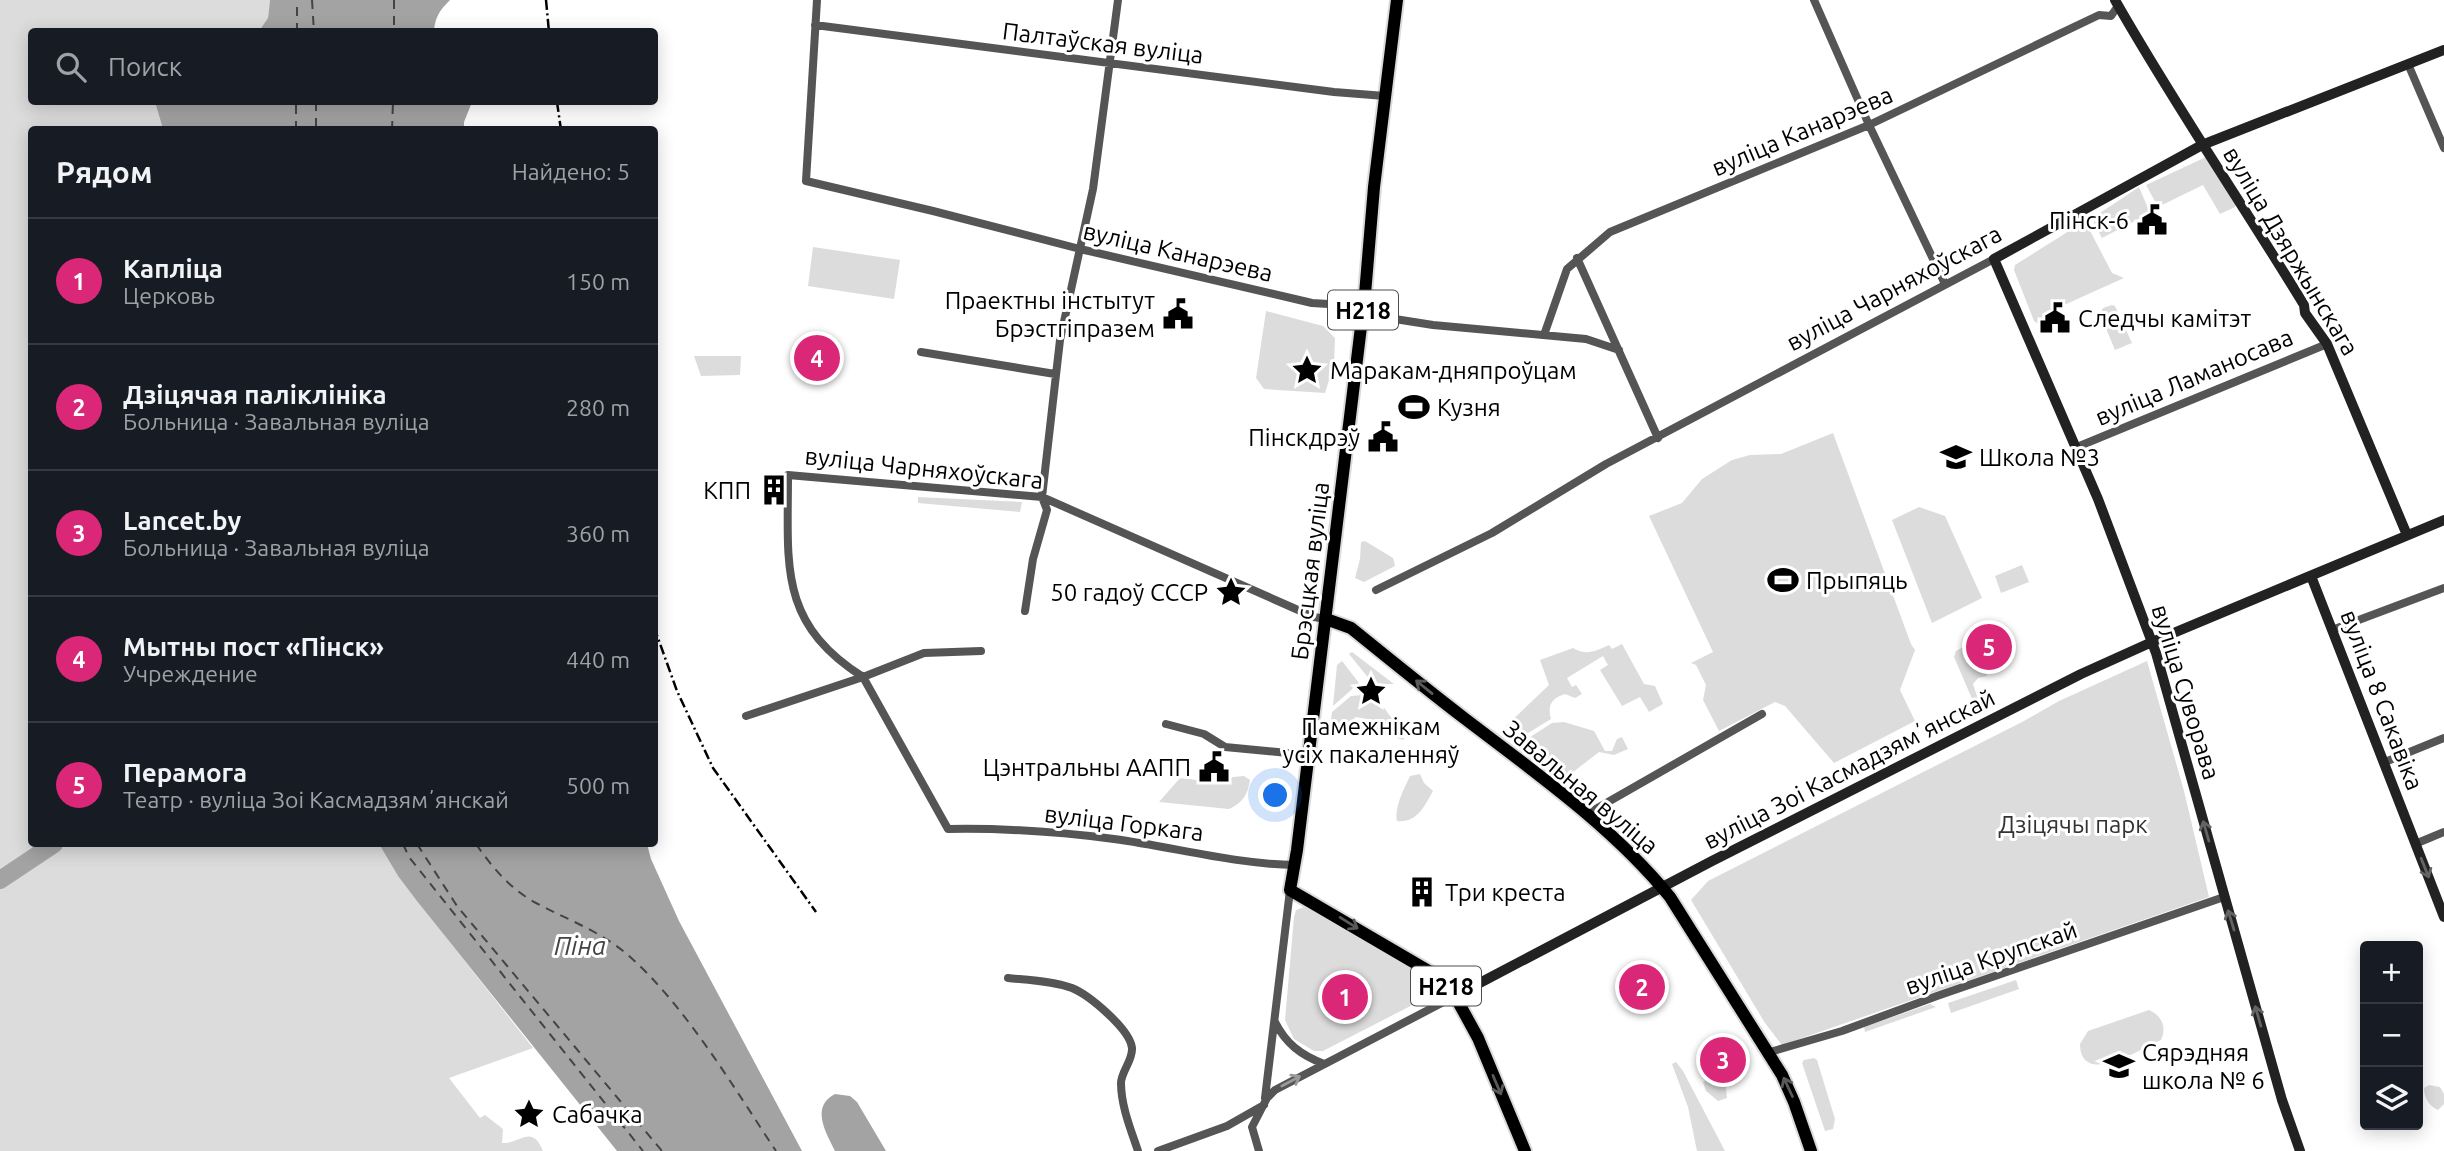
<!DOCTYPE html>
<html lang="ru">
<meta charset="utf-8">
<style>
:root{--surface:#171b24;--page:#242831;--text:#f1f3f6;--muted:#9ea1a6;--line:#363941;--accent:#db2777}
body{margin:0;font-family:Ubuntu,sans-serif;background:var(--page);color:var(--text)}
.controls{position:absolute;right:21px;bottom:21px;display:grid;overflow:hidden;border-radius:7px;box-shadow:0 4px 18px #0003}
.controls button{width:63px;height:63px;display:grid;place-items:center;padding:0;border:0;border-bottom:2px solid var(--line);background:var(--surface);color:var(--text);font:35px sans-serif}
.you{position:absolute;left:1276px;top:796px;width:24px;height:24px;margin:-18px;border:5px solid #fff;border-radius:50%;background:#1a73e8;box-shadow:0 0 0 10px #1a73e833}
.badge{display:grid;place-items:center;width:46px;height:46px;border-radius:50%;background:var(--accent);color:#fff;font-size:23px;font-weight:700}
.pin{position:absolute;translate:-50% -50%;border:4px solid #fff;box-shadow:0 2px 7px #0006}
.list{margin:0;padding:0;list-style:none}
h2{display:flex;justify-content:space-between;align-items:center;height:91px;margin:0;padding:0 28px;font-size:30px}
h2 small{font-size:23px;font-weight:400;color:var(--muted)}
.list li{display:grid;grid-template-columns:46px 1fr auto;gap:21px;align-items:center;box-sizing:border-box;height:126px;padding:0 28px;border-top:2px solid var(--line)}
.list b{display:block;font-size:26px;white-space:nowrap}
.list p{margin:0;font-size:23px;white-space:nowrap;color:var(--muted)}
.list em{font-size:23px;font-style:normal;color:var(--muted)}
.icon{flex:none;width:38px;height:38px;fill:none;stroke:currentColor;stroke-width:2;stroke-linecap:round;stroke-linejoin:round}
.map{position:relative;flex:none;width:2444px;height:1151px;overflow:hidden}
.search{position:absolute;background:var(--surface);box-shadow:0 4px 18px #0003;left:28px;top:28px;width:630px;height:77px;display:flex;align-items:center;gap:18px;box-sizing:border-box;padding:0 24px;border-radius:7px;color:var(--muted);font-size:26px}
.panel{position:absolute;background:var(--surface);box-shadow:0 4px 18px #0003;left:28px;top:126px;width:630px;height:721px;border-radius:7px}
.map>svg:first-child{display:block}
</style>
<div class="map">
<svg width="2444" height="1151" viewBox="0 0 2444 1151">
<rect width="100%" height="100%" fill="#fff"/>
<path fill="#dcdcdc" d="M 0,0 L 270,0 L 268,18 L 259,31 L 32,32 L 32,102 L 155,102 L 163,129 L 32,130 L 32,844 L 379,844 L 398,876 L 533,1048 L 449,1078 L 480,1118 L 485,1115 L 503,1129 L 502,1143 C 520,1144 532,1123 543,1151 L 0,1151 Z
M 2206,157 L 2236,201 L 2235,207 L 2220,214 L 2203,185 L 2158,207 L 2146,185 Z
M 2139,187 L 2150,213 L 2102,238 L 2094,223 L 2094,217 Z
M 2085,221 L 2112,273 L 2124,278 L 2044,314 L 2043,321 L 2037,323 L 2034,321 L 2014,270 L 2015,265 Z
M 813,247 L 900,260 L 894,299 L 808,286 Z
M 2112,305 L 2115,306 L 2132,343 L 2115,350 L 2100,314 L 2103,308 Z
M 1266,311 L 1323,326 L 1335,338 L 1334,364 L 1325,393 L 1264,389 L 1256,378 Z
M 694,356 L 741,356 L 740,375 L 701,376 Z
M 1833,433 L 1911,644 L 1915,650 L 1900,690 L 1915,721 L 1834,763 L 1785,706 L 1775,702 L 1719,731 L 1703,700 L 1706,685 L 1696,665 L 1691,663 L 1713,652 L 1649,516 L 1682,503 L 1702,479 L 1732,460 L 1750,455 L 1781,454 Z
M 918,497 L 1022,502 L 1020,512 L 918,503 Z
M 1919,507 L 1945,516 L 1982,598 L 1932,623 L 1892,520 Z
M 1365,541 L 1393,558 L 1395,566 L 1364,582 L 1355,578 L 1360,559 L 1361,542 Z
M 2022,565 L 2029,582 L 2001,593 L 1995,576 Z
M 1622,644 L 1644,684 L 1655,686 L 1663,704 L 1649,712 L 1640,697 L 1622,706 L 1600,670 L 1608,665 L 1603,656 L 1567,678 L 1572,687 L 1576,685 L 1582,694 L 1575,698 L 1565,694 C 1552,698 1547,705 1551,719 L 1520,738 L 1506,726 L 1549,685 L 1540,660 L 1573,648 C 1587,656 1595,651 1609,645 L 1612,649 Z
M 1965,646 L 1974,666 L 1981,663 L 1987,676 L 1978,678 L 1973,684 L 1979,702 L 1976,703 L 1973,701 L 1954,657 L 1956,651 Z
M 1352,652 L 1394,684 L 1374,685 L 1349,654 Z
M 1342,661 L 1359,683 L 1333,706 L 1337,665 Z
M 2147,661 L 2184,791 L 2209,897 L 1782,1045 L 1765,1023 L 1691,900 L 1708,881 L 2024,721 L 2059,701 Z
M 1374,694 L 1404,735 L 1404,740 L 1374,732 L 1374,720 L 1355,717 L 1350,729 L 1330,728 L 1332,712 L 1351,696 Z
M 1564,722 L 1594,731 L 1605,751 L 1612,751 L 1617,739 L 1622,737 L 1628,749 L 1614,755 L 1599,752 L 1568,776 L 1524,741 L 1552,723 Z
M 1420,774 L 1424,783 L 1433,791 C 1424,807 1417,823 1397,821 C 1394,807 1404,789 1410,776 Z
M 1244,776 L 1250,780 C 1248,795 1242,803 1229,809 L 1159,802 L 1180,778 L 1222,783 L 1233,777 Z
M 1304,907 L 1422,976 L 1431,991 L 1428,997 L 1323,1051 L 1314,1051 L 1294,1039 L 1285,1020 L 1294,917 L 1296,910 Z
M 2016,980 L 2019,989 L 1951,1013 L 1948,1003 Z
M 1930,1004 L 1936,1007 L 1865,1032 L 1864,1027 Z
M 2149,1010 C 2162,1016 2167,1027 2161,1040 C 2140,1049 2081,1088 2080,1044 L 2088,1031 Z
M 1814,1058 L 1817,1060 L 1835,1119 L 1833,1129 L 1825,1131 L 1802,1063 L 1804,1060 Z
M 1676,1062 L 1683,1071 L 1725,1151 L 1697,1151 L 1688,1107 L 1672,1064 Z
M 1711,1070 L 1717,1081 L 1725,1079 L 1727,1098 L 1718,1101 L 1706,1091 L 1703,1082 L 1709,1079 L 1707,1072 Z
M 2429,1085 L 2440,1087 L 2444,1094 L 2444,1104 L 2438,1110 C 2429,1106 2424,1098 2424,1088 Z"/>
<path fill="#a3a3a3" d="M 270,0 L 450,0 C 440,10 435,17 434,31 L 259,31 L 268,18 Z
M 155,102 L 472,102 L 464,122 L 464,130 L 163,129 Z
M 379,844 L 647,844 L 651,859 L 679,921 L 802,1151 L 617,1151 L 417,901 L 398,876 Z
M 835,1094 L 850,1096 L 857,1102 L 886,1151 L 835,1151 C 826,1133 810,1107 835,1094 Z"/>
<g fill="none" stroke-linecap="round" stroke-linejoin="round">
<path stroke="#a3a3a3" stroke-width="18" d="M 0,880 L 54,844"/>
<path stroke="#444" stroke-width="2" stroke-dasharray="9 7" stroke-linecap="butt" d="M 312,0 L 314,32
M 394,0 L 394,32
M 297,32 L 297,0
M 316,102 L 316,130
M 296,130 L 296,102
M 392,130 L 393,102
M 403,844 L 409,857 L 643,1151
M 417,844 L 457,906 L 662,1151
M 476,844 C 492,867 510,889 536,903 C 568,920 600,931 628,955 C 685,1005 734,1088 776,1151"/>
<g stroke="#dbdbdb" stroke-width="16">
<path id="primary" d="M 1397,0 L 1374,187 L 1365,294 L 1297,850 L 1290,890 L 1432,973 L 1455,996 L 1478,1038 L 1525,1151
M 1326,619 L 1351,628 C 1388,658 1426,689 1464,718 C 1536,773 1613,827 1670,897 L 1782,1075 L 1794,1102 L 1811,1151"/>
</g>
<path stroke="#555" stroke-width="8" d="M 817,0 L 806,181 L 933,211 L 1080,249 L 1312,303 L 1345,305 L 1363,314 L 1433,325 L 1586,339 L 1619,350
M 1814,0 L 1869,125 L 1945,284
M 815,25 L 1334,92 L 1385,96
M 2408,64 L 2444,148
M 1577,258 L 1658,438
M 1544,335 L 1567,269 L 1610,232 L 1869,125 L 2099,15 L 2111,16 L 2118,6
M 921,352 L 1055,374
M 2077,447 L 2327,344
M 1376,590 L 1492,533 L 1606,464 L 1994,259
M 1025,611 L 1033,559 L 1047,510 L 1042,497 L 1060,340 L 1093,189 L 1118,0
M 2332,630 L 2444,588
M 746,716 L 863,677 L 924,653 L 981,651
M 1166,724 L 1204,734 L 1225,747 L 1308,755
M 2385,762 L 2444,738
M 1587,814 L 1762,714
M 2415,844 L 2444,832
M 1295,865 C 1234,864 1174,847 1114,839 C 1060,832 1003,828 948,829 L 863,677 C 778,623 788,565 788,475 L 1042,497 L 1314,617 L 1326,619
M 1008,978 C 1028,980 1053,981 1072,988 C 1089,995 1130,1029 1132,1048 C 1133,1060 1121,1072 1121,1083 C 1121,1106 1131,1130 1138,1151
M 1275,1022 C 1286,1044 1301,1055 1324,1064
M 1770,1052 L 1842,1031 L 1937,996 L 2224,897
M 1265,1098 L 1290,890
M 1158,1151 L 1227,1126 L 1264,1105
M 1259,1151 L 1252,1127 L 1267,1098 L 1275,1090 L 1455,996"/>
<path stroke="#222" stroke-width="10" d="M 2115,0 C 2174,104 2242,203 2304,305 L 2305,313 L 2327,344 L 2407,535
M 2311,576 L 2444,917
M 1455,996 L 1712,861 L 2081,674 L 2152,642 L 2444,520
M 2300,1151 L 2282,1100 L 2156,653 L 2098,499 L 1994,259 L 2202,145 L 2444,50"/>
<use href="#primary" stroke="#000" stroke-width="12"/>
<path stroke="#000" stroke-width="2.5" stroke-dasharray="10 3.5 2 3.5" stroke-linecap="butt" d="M 546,0 L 549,32
M 557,102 L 561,130
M 654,627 L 677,691 L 713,768 L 816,912"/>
</g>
<defs><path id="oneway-shaft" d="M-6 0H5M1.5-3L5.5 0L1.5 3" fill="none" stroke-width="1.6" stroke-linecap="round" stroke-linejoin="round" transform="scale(1.75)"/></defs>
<g stroke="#595959">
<use href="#oneway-shaft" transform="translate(1424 687) rotate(-141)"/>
<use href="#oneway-shaft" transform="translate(1349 923) rotate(32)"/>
<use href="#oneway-shaft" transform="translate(1497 1085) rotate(67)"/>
<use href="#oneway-shaft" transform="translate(1788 1087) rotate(-115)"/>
</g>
<g stroke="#646464">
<use href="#oneway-shaft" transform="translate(2206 831) rotate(-106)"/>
<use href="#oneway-shaft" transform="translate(2425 868) rotate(68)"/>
<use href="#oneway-shaft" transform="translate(2231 920) rotate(-107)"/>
<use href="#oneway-shaft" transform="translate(2258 1016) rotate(-106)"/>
</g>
<use stroke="#999" href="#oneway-shaft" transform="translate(1291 1081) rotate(-28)"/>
<defs>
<g id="civic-bare" transform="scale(2.415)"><path d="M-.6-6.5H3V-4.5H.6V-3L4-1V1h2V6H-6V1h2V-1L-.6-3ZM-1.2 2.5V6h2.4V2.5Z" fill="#000" stroke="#fff" stroke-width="2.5" paint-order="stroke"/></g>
<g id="sight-bare" transform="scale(2.415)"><path d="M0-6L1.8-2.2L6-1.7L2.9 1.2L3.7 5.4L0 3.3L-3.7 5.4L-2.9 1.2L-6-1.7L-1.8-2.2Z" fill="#000" stroke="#fff" stroke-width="2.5" paint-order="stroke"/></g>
<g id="stadium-bare" transform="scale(2.415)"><path d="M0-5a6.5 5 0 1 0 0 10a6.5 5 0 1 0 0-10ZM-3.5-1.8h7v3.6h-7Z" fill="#000" stroke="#fff" stroke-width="2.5" paint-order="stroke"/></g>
<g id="school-bare" transform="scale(2.415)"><path d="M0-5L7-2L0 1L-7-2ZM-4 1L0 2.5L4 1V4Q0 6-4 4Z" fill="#000" stroke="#fff" stroke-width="2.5" paint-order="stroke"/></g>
<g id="building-bare" transform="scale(2.415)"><path d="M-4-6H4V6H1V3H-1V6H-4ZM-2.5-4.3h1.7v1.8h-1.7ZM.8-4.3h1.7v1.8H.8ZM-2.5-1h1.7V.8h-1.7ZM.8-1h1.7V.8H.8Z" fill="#000" stroke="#fff" stroke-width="2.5" paint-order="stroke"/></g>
</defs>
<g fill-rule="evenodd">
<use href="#civic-bare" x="2152" y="220"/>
<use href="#civic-bare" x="1178" y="314"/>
<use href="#civic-bare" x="2055" y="318"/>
<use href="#sight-bare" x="1307" y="370"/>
<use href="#stadium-bare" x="1414" y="407"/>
<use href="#civic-bare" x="1383" y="437"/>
<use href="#school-bare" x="1956" y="457"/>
<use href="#building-bare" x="774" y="490"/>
<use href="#stadium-bare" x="1783" y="580"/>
<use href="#sight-bare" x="1231" y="592"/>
<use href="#sight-bare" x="1371" y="691"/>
<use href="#civic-bare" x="1214" y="767"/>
<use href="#building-bare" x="1422" y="892"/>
<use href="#school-bare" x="2119" y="1066"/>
<use href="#sight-bare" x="529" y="1114"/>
</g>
<g text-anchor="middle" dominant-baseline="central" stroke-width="6" stroke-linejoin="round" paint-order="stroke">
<g fill="#fff" stroke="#4c4c4c" stroke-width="2">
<rect x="1328" y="290.5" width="70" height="39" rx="5"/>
<rect x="1411" y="966.5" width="70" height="39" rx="5"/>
</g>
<g font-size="23" font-weight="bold" fill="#000">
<text x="1363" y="310">Н218</text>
<text x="1446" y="986">Н218</text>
</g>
<g font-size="24" fill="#000" stroke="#fff">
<text transform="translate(1103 43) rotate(7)">Палтаўская вуліца</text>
<text transform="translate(1802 131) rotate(-23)">вуліца Канарэева</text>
<text transform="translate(2291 251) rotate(59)">вуліца Дзяржынскага</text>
<text transform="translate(1178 252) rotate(13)">вуліца Канарэева</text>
<text transform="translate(1894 288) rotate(-28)">вуліца Чарняхоўскага</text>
<text transform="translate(2194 377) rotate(-23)">вуліца Ламаносава</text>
<text transform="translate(924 468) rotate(6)">вуліца Чарняхоўскага</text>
<text transform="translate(1310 571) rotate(-83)">Брэсцкая вуліца</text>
<text transform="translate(2186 692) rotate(73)">вуліца Суворава</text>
<text transform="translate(2382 700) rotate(69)">вуліца 8 Сакавіка</text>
<text transform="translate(1849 769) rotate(-27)">вуліца Зоі Касмадзямʼянскай</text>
<text transform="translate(1581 787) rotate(40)">Завальная вуліца</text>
<text transform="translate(1124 823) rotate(7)">вуліца Горкага</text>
<text transform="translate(1991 958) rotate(-19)">вуліца Крупскай</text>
</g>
<g font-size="24" fill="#000" stroke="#fff" text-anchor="start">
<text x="2129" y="220" text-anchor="end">Пінск-6</text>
<text x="1155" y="300" text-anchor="end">Праектны інстытут<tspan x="1155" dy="28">Брэстгіпразем</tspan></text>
<text x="2078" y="318">Следчы камітэт</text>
<text x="1330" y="370">Маракам-дняпроўцам</text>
<text x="1437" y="407">Кузня</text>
<text x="1360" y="437" text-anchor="end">Пінскдрэў</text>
<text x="1979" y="457">Школа №3</text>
<text x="751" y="490" text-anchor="end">КПП</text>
<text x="1806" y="580">Прыпяць</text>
<text x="1208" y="592" text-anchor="end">50 гадоў СССР</text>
<text x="1371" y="726" text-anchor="middle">Памежнікам<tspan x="1371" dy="28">усіх пакаленняў</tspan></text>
<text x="1191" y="767" text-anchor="end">Цэнтральны ААПП</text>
<text x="1445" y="892">Три креста</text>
<text x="2142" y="1052">Сярэдняя<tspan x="2142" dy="28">школа № 6</tspan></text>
<text x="552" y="1114">Сабачка</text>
</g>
<g font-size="24" fill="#333" stroke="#fff">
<text x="2073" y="824">Дзіцячы парк</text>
</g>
<g font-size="26" font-style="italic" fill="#444" stroke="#fff">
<text x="580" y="945">Піна</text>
</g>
</g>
</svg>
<div class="controls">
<button>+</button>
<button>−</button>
<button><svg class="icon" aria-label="layers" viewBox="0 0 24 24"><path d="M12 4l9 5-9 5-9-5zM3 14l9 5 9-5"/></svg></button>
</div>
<div class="you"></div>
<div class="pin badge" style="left:1345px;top:997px">1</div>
<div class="pin badge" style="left:1642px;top:987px">2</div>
<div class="pin badge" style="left:1723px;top:1060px">3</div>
<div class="pin badge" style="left:817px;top:358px">4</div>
<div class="pin badge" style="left:1989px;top:647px">5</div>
<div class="search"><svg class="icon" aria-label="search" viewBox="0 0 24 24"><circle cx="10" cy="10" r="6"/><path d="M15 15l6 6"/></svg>Поиск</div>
<section class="panel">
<h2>Рядом<small>Найдено: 5</small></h2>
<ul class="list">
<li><span class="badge">1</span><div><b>Капліца</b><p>Церковь</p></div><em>150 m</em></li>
<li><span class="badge">2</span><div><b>Дзіцячая паліклініка</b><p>Больница · Завальная вуліца</p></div><em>280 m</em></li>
<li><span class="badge">3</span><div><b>Lancet.by</b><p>Больница · Завальная вуліца</p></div><em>360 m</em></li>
<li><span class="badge">4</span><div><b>Мытны пост «Пінск»</b><p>Учреждение</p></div><em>440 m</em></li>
<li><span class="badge">5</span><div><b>Перамога</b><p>Театр · вуліца Зоі Касмадзямʼянскай</p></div><em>500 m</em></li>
</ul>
</section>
</div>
